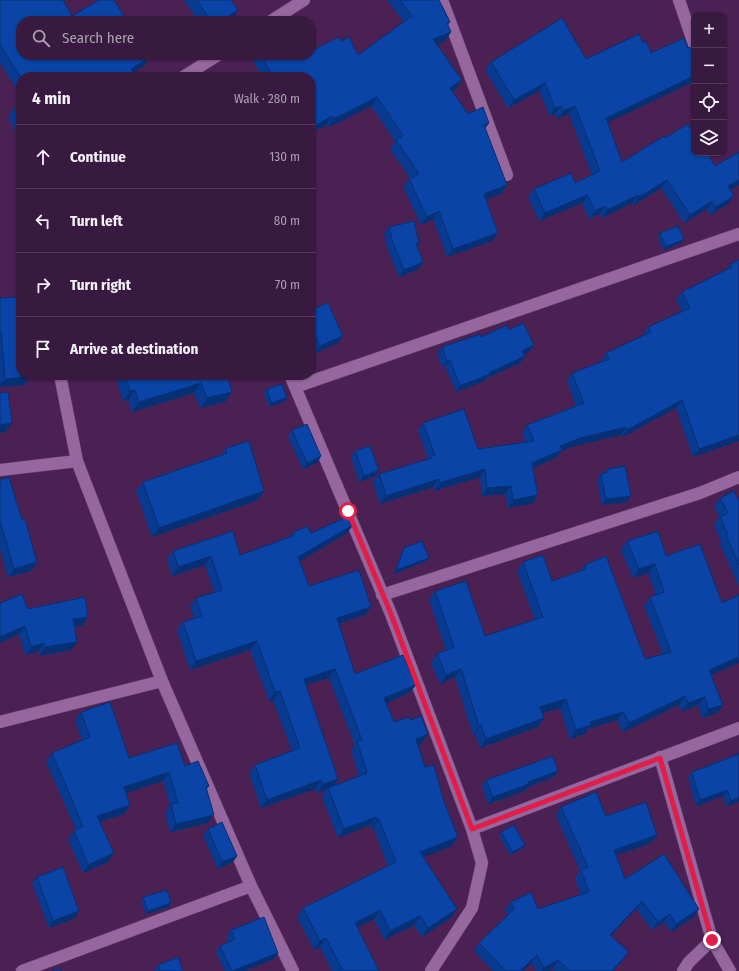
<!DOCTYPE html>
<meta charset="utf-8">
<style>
:root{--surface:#38193f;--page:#3f2246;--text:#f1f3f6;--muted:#aba0b0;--line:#523859}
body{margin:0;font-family:"Fira Sans Condensed",sans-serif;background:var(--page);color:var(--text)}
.controls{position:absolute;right:12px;top:12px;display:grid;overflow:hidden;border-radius:8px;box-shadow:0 1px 3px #0004}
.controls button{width:36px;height:36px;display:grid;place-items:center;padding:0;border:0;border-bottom:1px solid var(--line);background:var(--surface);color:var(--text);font:20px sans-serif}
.stop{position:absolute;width:12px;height:12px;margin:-9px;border:3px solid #e11d48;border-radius:50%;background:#fff}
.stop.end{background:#e11d48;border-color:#fff;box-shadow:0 1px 4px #0008}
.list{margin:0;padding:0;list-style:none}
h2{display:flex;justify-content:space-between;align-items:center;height:52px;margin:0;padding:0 16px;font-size:17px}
h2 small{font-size:13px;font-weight:400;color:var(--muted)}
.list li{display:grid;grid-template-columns:26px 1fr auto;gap:12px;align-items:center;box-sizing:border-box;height:64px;padding:0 16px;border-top:1px solid var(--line)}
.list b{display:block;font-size:15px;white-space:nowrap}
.list em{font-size:13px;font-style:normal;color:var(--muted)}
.icon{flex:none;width:22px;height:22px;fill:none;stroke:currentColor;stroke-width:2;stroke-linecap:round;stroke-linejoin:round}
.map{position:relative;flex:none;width:739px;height:971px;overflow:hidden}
.search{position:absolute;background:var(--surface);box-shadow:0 1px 3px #0004;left:16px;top:16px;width:300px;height:44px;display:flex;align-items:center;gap:10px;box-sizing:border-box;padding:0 14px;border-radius:16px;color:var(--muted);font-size:15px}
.panel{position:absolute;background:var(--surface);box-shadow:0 1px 3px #0004;left:16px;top:72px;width:300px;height:308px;border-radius:16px}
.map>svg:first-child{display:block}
</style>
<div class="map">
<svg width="739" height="971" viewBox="0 0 739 971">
<rect width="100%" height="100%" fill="#4b2154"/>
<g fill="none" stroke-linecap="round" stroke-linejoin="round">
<g stroke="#67416e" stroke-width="13">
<path id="street" d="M 442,0 L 507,175
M 679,0 L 694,44
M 271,21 L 304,0
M 183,77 L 218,55
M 60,375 L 77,461 L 162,681 L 251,886 L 293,971
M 290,375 L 391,614 L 472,829 L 482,863 L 472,908 L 431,971
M 295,387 L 739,234
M 0,470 L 77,461
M 382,595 L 700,493 L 739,477
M 0,722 L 162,681
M 660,757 L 712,940 L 730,971
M 472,829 L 739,728
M 22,971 L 251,886
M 683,971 L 689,962 L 712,940"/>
</g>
<use href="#street" stroke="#95679e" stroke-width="12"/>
</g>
<path fill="#083a8f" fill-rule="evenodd" d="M 0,0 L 72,16 L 150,57 L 144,66 L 21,77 L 21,96 L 0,63 Z
M 184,0 L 231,0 L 238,10 L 231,20 L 229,21 L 198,21 Z
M 387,0 L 439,0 L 450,22 L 448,25 L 451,32 L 445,41 L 436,44 L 456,89 L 452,91 L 468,114 L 489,123 L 485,128 L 507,185 L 501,194 L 486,199 L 492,241 L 447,257 L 433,219 L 421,225 L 403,187 L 409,179 L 410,178 L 390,149 L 395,141 L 371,106 L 338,123 L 327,127 L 326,125 L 311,133 L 311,77 L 262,77 L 253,61 L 257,55 L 296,55 L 298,58 L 341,41 L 358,55 L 404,22 Z
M 643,43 L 651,53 L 691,83 L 608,122 L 622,162 L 665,138 L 715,166 L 739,152 L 739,185 L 730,190 L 728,204 L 710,215 L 707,209 L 684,223 L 661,188 L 634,205 L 632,203 L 602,218 L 600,214 L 589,219 L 582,203 L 539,221 L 528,197 L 534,189 L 575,183 L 592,175 L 569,114 L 557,119 L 555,114 L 550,116 L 539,91 L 508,108 L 485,70 L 491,62 L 586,59 Z
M 21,105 L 21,130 L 16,133 L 8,117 L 14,108 Z
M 389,227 L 419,243 L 417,246 L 423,262 L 419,269 L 399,277 L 388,250 L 384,234 Z
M 660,233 L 684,239 L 681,243 L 663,250 L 658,236 Z
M 739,260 L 739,441 L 693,457 L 676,408 L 621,438 L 621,435 L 574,446 L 561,451 L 556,458 L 533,468 L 533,503 L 508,508 L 505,494 L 482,496 L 480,477 L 434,491 L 433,487 L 380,504 L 373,482 L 379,474 L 428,459 L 418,431 L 423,423 L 478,449 L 525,442 L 522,433 L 527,425 L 576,406 L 567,381 L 572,373 L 601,362 L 601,361 L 606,353 L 643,336 L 643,335 L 648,327 L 682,311 L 676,300 L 682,292 L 727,270 L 730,264 Z
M 0,298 L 46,379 L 28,380 L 24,385 L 0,387 Z
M 311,310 L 343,336 L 338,343 L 315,353 L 311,344 Z
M 509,330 L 529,352 L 524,354 L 525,356 L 520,363 L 487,378 L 485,381 L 456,392 L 445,366 L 442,367 L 437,353 L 442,347 Z
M 115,375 L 227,375 L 225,402 L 200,408 L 194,393 L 132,412 L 128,400 L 123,401 Z
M 267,389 L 287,398 L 284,402 L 269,407 L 264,393 Z
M 292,430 L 321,456 L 317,463 L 303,469 L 288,437 Z
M 226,448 L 264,491 L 258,500 L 152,537 L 136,491 L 143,482 L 221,455 Z
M 355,451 L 379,470 L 374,477 L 359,482 L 351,457 Z
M 608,469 L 631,496 L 627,502 L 602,505 L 597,479 L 601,474 L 605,472 Z
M 0,480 L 22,520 L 37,562 L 31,571 L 8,577 L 0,549 Z
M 720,498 L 739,501 L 739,587 L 720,544 L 721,542 L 714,525 L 719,517 L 714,506 Z
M 353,525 L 347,533 L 299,561 L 309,586 L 365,615 L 339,624 L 355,674 L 416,685 L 409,693 L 386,703 L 394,722 L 410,720 L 428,734 L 422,743 L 418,744 L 452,846 L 423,857 L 457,909 L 451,918 L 422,937 L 414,925 L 384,940 L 374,919 L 357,928 L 379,971 L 332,971 L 320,947 L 314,950 L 297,917 L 303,908 L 388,866 L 373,827 L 371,828 L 370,825 L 338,838 L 322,797 L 326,790 L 317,793 L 315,789 L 261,808 L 249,773 L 255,765 L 292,751 L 273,700 L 269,701 L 250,650 L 190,670 L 177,630 L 183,622 L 194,618 L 190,607 L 196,598 L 214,592 L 205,565 L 172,576 L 167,559 L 173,551 L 240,555 L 289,537 L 292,533 L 311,533 ZM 329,678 L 355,745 L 351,750 L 359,776 L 334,786 L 338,779 L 306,685 Z
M 627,541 L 666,556 L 722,603 L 739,595 L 739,663 L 711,675 L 723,705 L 717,713 L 702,718 L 698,705 L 682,712 L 679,705 L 623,732 L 617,720 L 588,729 L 585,734 L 570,739 L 560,708 L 542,713 L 544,718 L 538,727 L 480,748 L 475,734 L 473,735 L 455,677 L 440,684 L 431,663 L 437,654 L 446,650 L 429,600 L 435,591 L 485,636 L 535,620 L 517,571 L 523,562 L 552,581 L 580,571 L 585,565 L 645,659 L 663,654 L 644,606 L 650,597 L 656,595 L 648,573 L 633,578 L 621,550 Z
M 404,548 L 429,558 L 426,561 L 394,574 L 402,552 Z
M 0,603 L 28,609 L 82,626 L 74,627 L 71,650 L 39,656 L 39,651 L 25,655 L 19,634 L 0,643 Z
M 81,712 L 129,758 L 185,766 L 209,786 L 206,790 L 208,823 L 170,832 L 165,813 L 170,805 L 163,781 L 126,793 L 130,805 L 124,814 L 100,822 L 114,853 L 108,862 L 83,873 L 68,839 L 74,831 L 76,830 L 46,762 L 52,753 L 82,740 L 75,720 Z
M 739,754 L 739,802 L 726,806 L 723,796 L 696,806 L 688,778 L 692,772 Z
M 554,777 L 528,787 L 525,791 L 488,804 L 482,786 L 486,780 Z
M 561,807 L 606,816 L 657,835 L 651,843 L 616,855 L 625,879 L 694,917 L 671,932 L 664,922 L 652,930 L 636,909 L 611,936 L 623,960 L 613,971 L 555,971 L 553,968 L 548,971 L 536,971 L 531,963 L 523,971 L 493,971 L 474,951 L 479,943 L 508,915 L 505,910 L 511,902 L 538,909 L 581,895 L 575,878 L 580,871 L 556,815 Z
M 208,829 L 237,856 L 233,862 L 218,869 L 203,836 Z
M 501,832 L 525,845 L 523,848 L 510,855 L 499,835 Z
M 37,877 L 79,911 L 75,918 L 49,928 L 32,883 Z
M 143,897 L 169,907 L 146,914 L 141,901 Z
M 231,930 L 278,953 L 274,959 L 244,971 L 225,971 L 216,952 L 220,946 L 229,942 L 227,936 Z
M 158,965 L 183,971 L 154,971 Z"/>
<path fill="#063074" d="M 238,10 L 231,20 L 229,21 L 221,21 Z
M 451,32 L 445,41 L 427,48 L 433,39 Z
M 150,57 L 144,66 L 126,77 L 131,69 Z
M 694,74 L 694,79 L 691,83 L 600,126 L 606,118 Z
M 462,80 L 456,89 L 445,97 L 450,88 Z
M 545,83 L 539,91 L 508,108 L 514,100 Z
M 377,97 L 371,106 L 338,123 L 327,127 L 333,119 Z
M 561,106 L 555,114 L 550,116 L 555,108 Z
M 575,106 L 569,114 L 557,119 L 563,111 Z
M 332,116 L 326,125 L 311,133 L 311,128 Z
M 489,123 L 483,131 L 484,125 Z
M 21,126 L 21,130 L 16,133 Z
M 667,180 L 661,188 L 634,205 L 639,197 Z
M 739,180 L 739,185 L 722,194 L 728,186 Z
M 507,185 L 501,194 L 478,202 L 484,194 Z
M 587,195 L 582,203 L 539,221 L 545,213 Z
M 638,195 L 632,203 L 602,218 L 607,210 Z
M 734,196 L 728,204 L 710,215 L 716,207 Z
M 712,201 L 707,209 L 684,223 L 690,215 Z
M 605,206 L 600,214 L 589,219 L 595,211 Z
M 439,211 L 433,219 L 421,225 L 427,217 Z
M 498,233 L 492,241 L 447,257 L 453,249 Z
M 684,239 L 681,243 L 663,250 L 666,247 Z
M 423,262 L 419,269 L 399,277 L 404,270 Z
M 343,336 L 338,343 L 315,353 L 320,346 Z
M 534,345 L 529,352 L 518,357 L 522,351 Z
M 525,356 L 520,363 L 487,378 L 485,381 L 456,392 L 460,386 Z
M 450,360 L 445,366 L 442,367 L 447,361 Z
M 27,375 L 49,375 L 46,379 L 28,380 L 24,385 L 0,387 L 0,385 L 5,379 Z
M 201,383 L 194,393 L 132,412 L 139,402 Z
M 135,390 L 128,400 L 123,401 L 130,391 Z
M 232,392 L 225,402 L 200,408 L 207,398 Z
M 287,398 L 284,402 L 269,407 L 271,403 Z
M 682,400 L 676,408 L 621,438 L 627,430 Z
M 12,423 L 5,432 L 0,433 L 0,425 Z
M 626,427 L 621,435 L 574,446 L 561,451 L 556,458 L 526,470 L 532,463 L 560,446 L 580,438 Z
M 739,435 L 739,441 L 693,457 L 699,449 Z
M 321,456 L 317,463 L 303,469 L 307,463 Z
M 485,469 L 480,477 L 434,491 L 440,483 Z
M 379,470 L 374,477 L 359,482 L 364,476 Z
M 439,479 L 433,487 L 380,504 L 386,496 Z
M 511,486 L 505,494 L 482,496 L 487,488 Z
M 264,491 L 258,500 L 152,537 L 159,528 Z
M 538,495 L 533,503 L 508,508 L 513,500 Z
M 631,496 L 627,502 L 602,505 L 606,499 Z
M 353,525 L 347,533 L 292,566 L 298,557 Z
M 211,556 L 205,565 L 172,576 L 178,567 Z
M 429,558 L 426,561 L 394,574 L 396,570 Z
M 37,562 L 31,571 L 8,577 L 14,569 Z
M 655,564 L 648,573 L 633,578 L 639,569 Z
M 371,607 L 365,615 L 331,626 L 337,618 Z
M 88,617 L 82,626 L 67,627 L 73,619 Z
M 25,626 L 19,634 L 0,643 L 0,637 Z
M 257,641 L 250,650 L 190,670 L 196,661 Z
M 77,642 L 71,650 L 39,656 L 45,647 Z
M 44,643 L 39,651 L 25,655 L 31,647 Z
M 739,657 L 739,663 L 703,678 L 709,670 Z
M 335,669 L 329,678 L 298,687 L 304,679 Z
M 461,669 L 455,677 L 440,684 L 446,675 Z
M 416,685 L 409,693 L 378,707 L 384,698 Z
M 280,691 L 273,700 L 269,701 L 275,692 Z
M 685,696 L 679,705 L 623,732 L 629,723 Z
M 705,697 L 698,705 L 682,712 L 688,703 Z
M 566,699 L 560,708 L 534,716 L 540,707 Z
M 723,705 L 717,713 L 702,718 L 708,709 Z
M 623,712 L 617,720 L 588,729 L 585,734 L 570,739 L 576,730 L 590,722 Z
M 544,718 L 538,727 L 480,748 L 486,739 Z
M 481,725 L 475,734 L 473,735 L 479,726 Z
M 428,734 L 422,743 L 410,748 L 416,739 Z
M 558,771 L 554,777 L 528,787 L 525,791 L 488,804 L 493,797 L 528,782 Z
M 169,772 L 163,781 L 119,795 L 124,787 Z
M 338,779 L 332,788 L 328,788 L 326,790 L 317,793 L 323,784 Z
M 321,780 L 315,789 L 261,808 L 267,800 Z
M 727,790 L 723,796 L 696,806 L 700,800 Z
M 739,797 L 739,802 L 726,806 L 731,801 Z
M 130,805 L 124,814 L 92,824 L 97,816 Z
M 214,815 L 208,823 L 170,832 L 176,824 Z
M 376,817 L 370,825 L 338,838 L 344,829 Z
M 377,819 L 379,819 L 373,827 L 371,828 Z
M 657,835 L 651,843 L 609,858 L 614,850 Z
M 458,837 L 452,846 L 414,861 L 420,852 Z
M 525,845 L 523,848 L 510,855 L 513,852 Z
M 114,853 L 108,862 L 83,873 L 88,865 Z
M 237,856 L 233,862 L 218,869 L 222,862 Z
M 642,901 L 636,909 L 604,943 L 610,935 Z
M 171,903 L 169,907 L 146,914 L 148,911 Z
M 457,909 L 451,918 L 422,937 L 428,928 Z
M 699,909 L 694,917 L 671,932 L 676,924 Z
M 380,910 L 374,919 L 349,932 L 355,923 Z
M 79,911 L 75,918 L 49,928 L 53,921 Z
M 670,914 L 664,922 L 652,930 L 658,922 Z
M 420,916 L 414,925 L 384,940 L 390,931 Z
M 326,938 L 320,947 L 314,950 L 320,941 Z
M 629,952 L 623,960 L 613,971 L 612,971 Z
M 278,953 L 274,959 L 244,971 L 233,971 Z
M 537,955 L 531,963 L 523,971 L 520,971 Z
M 558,960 L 553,968 L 548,971 L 542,971 L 544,968 Z"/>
<path fill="#0944a6" stroke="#063074" d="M 0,0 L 63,0 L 72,16 L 99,0 L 114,0 L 127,21 L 21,21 L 21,55 L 149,55 L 150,57 L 131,69 L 135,75 L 132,77 L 21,77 L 21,78 L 0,45 Z
M 197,0 L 231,0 L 238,10 L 221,21 L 211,21 Z
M 400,0 L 439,0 L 450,22 L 447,23 L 451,32 L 433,39 L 462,80 L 450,88 L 468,114 L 483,107 L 489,123 L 484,125 L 507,185 L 484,194 L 498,233 L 453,249 L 439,211 L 427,217 L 409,179 L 419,174 L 396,140 L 403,135 L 377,97 L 344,114 L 333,119 L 332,116 L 311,128 L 311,77 L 273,77 L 261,55 L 296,55 L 298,58 L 304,55 L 311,55 L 311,51 L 339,37 L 341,41 L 349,37 L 358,55 L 412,16 Z
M 562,18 L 586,59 L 639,34 L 643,43 L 646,41 L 651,53 L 684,38 L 688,48 L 691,47 L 694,52 L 694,76 L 606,118 L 622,162 L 664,136 L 665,138 L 688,124 L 694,133 L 694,153 L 707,153 L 715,166 L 739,152 L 739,180 L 728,186 L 734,196 L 716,207 L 712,201 L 690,215 L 667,180 L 639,197 L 638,195 L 607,210 L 605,206 L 595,211 L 587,195 L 545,213 L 534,189 L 571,173 L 575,183 L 600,171 L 575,106 L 563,111 L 561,106 L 555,108 L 545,83 L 514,100 L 491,62 Z
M 21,105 L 21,122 L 14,108 Z
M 414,221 L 419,243 L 416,243 L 423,262 L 404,270 L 393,243 L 389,227 Z
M 678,226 L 684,239 L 666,247 L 660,233 Z
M 311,244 L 314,252 L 311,253 Z
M 739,260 L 739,435 L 699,449 L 682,400 L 627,430 L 626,427 L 580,438 L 560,446 L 562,450 L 532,463 L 538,495 L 513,500 L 511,486 L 487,488 L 485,469 L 440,483 L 439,479 L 386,496 L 379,474 L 432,458 L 432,456 L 435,455 L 423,423 L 464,409 L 478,449 L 534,441 L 527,425 L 584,403 L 572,373 L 609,359 L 606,353 L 651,332 L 648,327 L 690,308 L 682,292 L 732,267 L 730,264 Z
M 21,297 L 21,375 L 30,375 L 31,376 L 5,379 L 1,331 L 0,331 L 0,298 Z
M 328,303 L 343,336 L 320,346 L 311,326 L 311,310 Z
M 523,323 L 534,345 L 522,351 L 525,356 L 489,373 L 490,374 L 460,386 L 450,360 L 447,361 L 442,347 L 480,334 L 481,337 L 507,325 L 509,330 Z
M 125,375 L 227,375 L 232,392 L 207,398 L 201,383 L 139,402 L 135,390 L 130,391 Z
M 282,384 L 287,398 L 271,403 L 267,389 Z
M 8,392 L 12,423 L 0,425 L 0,393 Z
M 307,424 L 321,456 L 307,463 L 292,430 Z
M 249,441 L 264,491 L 159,528 L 143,482 L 227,453 L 226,448 Z
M 370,446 L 379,470 L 364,476 L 355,451 Z
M 625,466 L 631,496 L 606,499 L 601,474 L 608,472 L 608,469 Z
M 9,477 L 22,520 L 25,519 L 37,562 L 14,569 L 1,524 L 0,524 L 0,480 Z
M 734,491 L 739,501 L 739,565 L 726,535 L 728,534 L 720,517 L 728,513 L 720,498 Z
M 349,516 L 353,525 L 298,557 L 309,586 L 359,570 L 371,607 L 337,618 L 355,674 L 403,655 L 416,685 L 384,698 L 394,722 L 409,717 L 410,720 L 421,716 L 428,734 L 416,739 L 425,767 L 434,765 L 443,799 L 458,837 L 420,852 L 457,909 L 428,928 L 420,916 L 390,931 L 380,910 L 355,923 L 379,971 L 343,971 L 326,938 L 320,941 L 303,908 L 396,862 L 379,819 L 377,819 L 376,817 L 344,829 L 328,788 L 367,773 L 357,741 L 362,740 L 335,669 L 304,679 L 338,779 L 323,784 L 321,780 L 267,800 L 255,765 L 300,748 L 280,691 L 275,692 L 257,641 L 196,661 L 183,622 L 202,616 L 196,598 L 222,590 L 211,556 L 178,567 L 173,551 L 233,531 L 240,555 L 293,536 L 292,533 L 307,526 L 311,533 Z
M 658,531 L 666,556 L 700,544 L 722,603 L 739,595 L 739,657 L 709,670 L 723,705 L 708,709 L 705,697 L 688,703 L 685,696 L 629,723 L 623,712 L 590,722 L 591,725 L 576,730 L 566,699 L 540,707 L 544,718 L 486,739 L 481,725 L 479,726 L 461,669 L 446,675 L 437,654 L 454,647 L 435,591 L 466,581 L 485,636 L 543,617 L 523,562 L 543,555 L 552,581 L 586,569 L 585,565 L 606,556 L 645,659 L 671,652 L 650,597 L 664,592 L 655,564 L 639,569 L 627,541 Z
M 422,541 L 429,558 L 396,570 L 404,548 Z
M 22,594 L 28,609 L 85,597 L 88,617 L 73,619 L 77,642 L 45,647 L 44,643 L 31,647 L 25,626 L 0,637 L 0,603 Z
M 110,702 L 129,758 L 177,743 L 185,766 L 198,761 L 209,786 L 206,787 L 214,815 L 176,824 L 171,804 L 178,803 L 169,772 L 124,787 L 130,805 L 97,816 L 114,853 L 88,865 L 74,831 L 83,826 L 52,753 L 90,737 L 81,712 Z
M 739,754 L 739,797 L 731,801 L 727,790 L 700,800 L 692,772 Z
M 553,756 L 558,771 L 528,782 L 529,784 L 493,797 L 486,780 Z
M 596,792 L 606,816 L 646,802 L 657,835 L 614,850 L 625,879 L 664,854 L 699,909 L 676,924 L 670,914 L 658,922 L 642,901 L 610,935 L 629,952 L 612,971 L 570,971 L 558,960 L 544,968 L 537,955 L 520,971 L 506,971 L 479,943 L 514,909 L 511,902 L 531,892 L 538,909 L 589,892 L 581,870 L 588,867 L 561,807 Z
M 222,822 L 237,856 L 222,862 L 208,829 Z
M 514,825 L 525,845 L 513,852 L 501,832 Z
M 63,867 L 79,911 L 53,921 L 37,877 Z
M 167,890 L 171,903 L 148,911 L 143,897 Z
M 264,917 L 278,953 L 232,971 L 220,946 L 235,939 L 231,930 Z
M 178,957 L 183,971 L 160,971 L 158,965 Z
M 60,968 L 61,971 L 52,971 Z"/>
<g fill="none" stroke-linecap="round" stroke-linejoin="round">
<path stroke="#e11d48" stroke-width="5" d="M 348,511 L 391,614 L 472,829 L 660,758 L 712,940"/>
</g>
</svg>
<div class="controls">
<button>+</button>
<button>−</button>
<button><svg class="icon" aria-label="locate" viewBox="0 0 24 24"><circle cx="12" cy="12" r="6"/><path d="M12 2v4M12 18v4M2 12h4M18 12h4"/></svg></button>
<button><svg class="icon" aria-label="layers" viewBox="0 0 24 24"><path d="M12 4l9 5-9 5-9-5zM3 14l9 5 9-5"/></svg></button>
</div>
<div class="stop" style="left:348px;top:511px"></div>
<div class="stop end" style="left:712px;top:940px"></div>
<div class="search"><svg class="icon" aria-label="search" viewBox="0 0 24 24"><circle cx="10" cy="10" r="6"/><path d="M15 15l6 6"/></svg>Search here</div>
<section class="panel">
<h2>4 min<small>Walk · 280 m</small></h2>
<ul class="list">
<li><svg class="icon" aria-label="ahead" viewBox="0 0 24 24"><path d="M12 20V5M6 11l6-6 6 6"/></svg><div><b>Continue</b></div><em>130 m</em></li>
<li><svg class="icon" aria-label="left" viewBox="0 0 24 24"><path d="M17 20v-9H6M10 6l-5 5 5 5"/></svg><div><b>Turn left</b></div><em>80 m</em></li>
<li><svg class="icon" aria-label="right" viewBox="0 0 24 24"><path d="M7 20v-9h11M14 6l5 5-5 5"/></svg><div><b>Turn right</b></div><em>70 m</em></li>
<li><svg class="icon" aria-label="arrive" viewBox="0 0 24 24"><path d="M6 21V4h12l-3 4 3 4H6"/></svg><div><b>Arrive at destination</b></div></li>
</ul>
</section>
</div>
